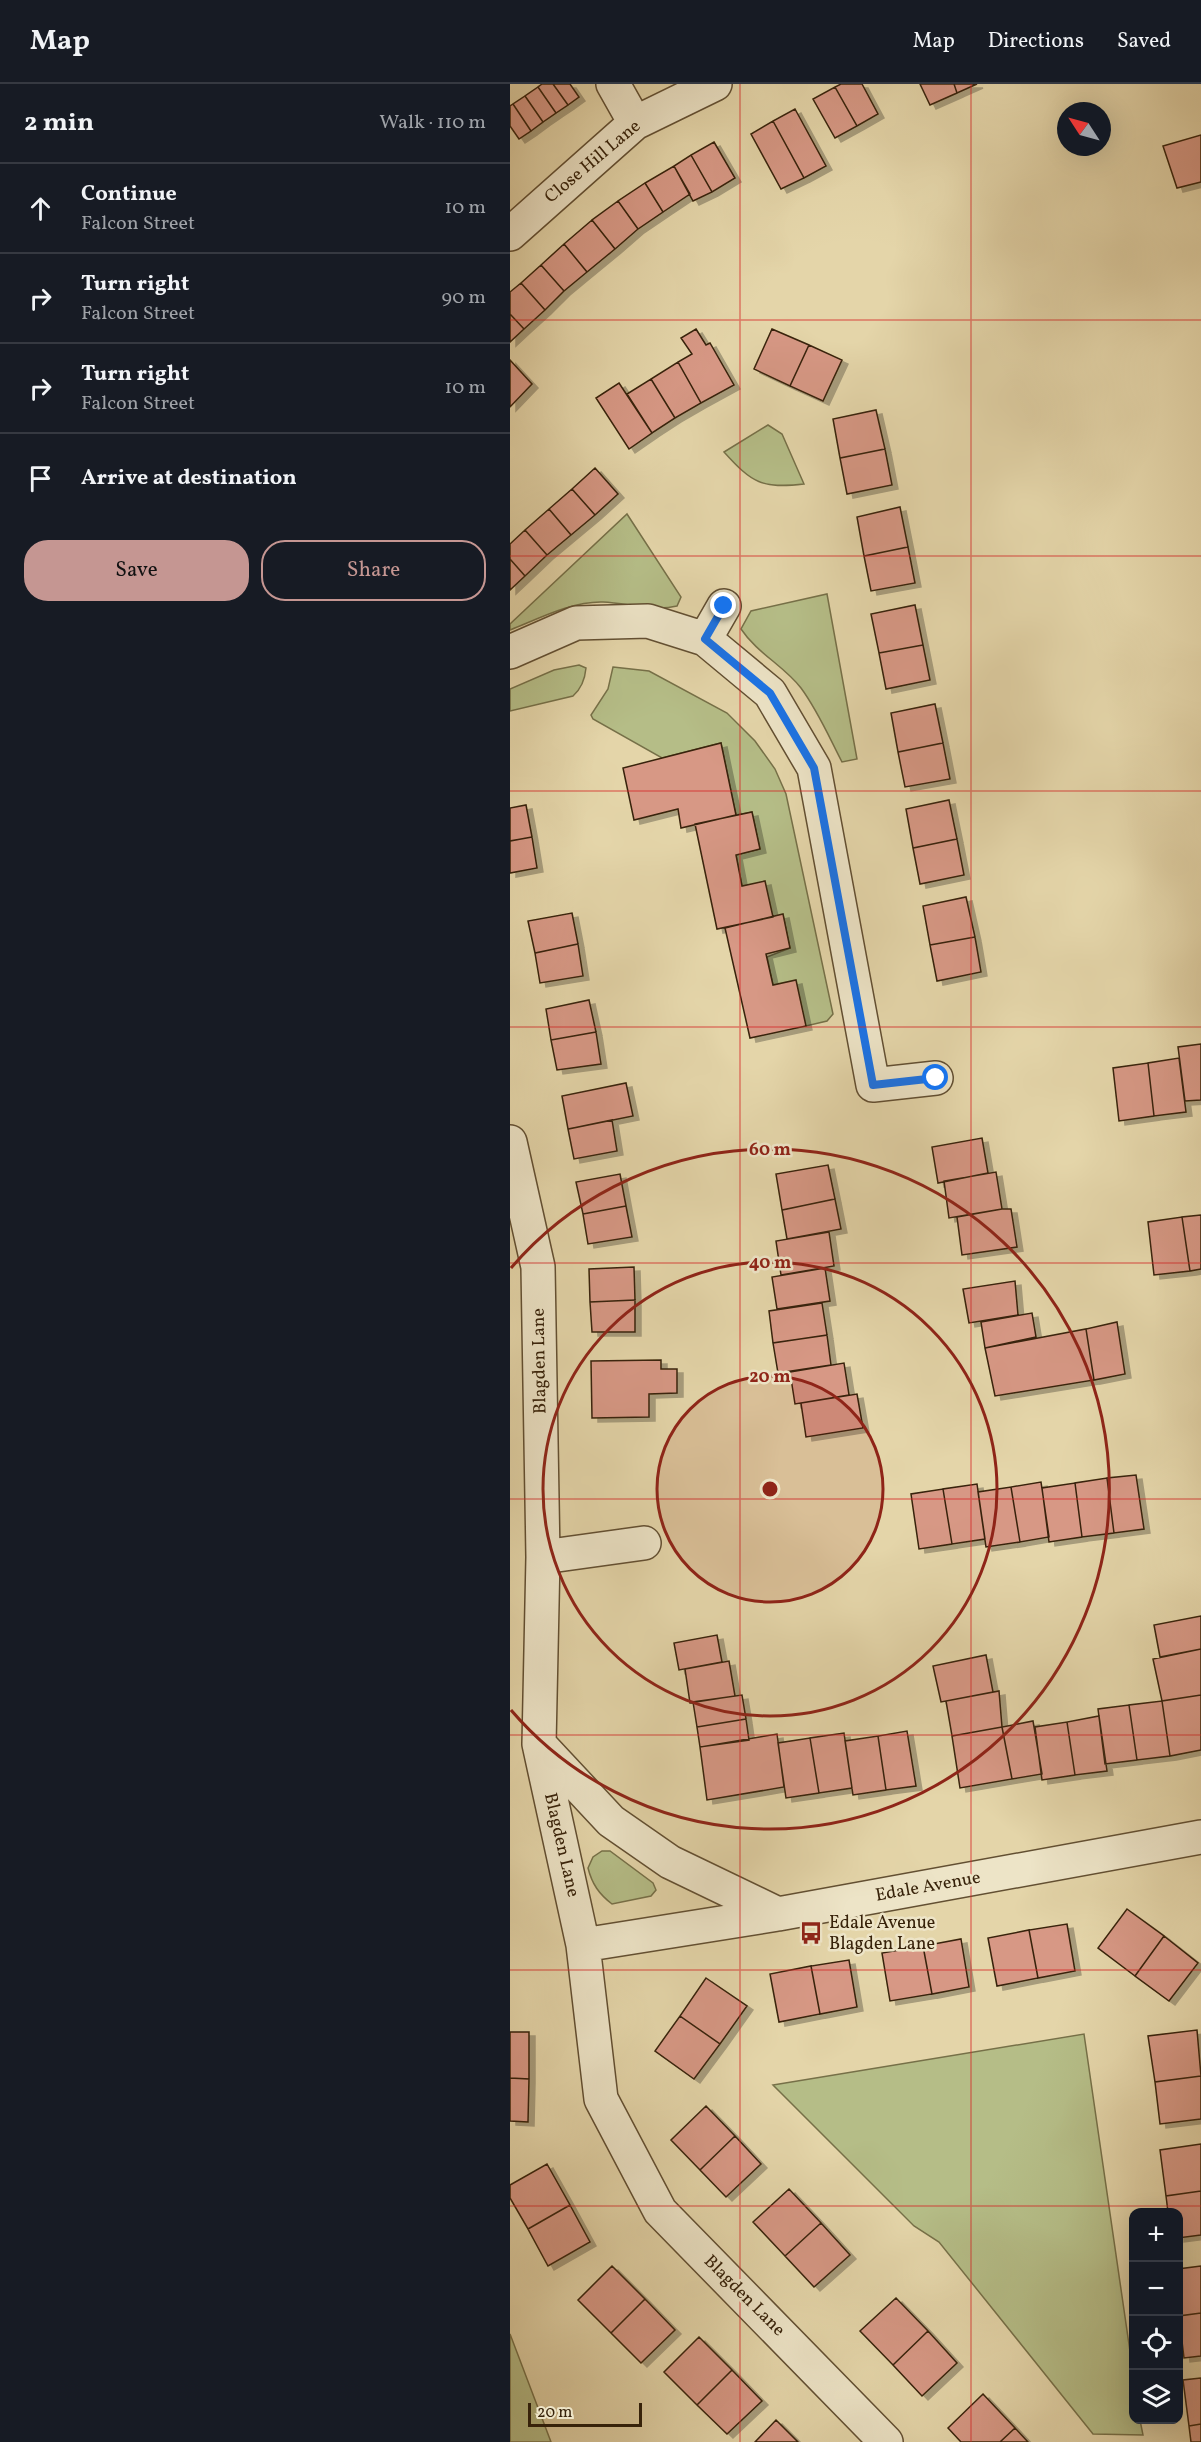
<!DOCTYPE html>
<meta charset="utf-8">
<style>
:root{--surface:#171b24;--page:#20242c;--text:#f1f3f6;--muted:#9ea1a6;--line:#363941;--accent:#c59692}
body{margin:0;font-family:Vollkorn,serif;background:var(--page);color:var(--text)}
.controls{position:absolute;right:18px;bottom:18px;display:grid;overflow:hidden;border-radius:12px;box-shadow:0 6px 24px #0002}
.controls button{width:54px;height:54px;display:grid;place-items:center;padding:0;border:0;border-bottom:2px solid var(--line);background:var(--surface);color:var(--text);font:30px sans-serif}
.compass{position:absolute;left:547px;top:18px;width:54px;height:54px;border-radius:50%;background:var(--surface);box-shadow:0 6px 24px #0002;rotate:306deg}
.scale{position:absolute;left:18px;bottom:15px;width:114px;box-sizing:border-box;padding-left:6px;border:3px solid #37220a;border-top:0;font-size:16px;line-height:21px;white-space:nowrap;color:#37220a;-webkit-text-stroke:4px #ede4c7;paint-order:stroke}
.stop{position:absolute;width:18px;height:18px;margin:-14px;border:4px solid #1a73e8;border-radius:50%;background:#fff}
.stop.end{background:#1a73e8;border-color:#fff;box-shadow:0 2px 6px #0008}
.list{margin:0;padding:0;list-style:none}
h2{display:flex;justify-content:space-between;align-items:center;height:78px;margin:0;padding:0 24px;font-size:26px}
h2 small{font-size:20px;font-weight:400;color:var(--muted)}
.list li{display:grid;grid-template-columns:39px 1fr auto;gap:18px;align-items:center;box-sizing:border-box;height:90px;padding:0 24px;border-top:2px solid var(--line)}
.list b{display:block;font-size:22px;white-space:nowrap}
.list p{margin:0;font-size:20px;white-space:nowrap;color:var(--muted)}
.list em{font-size:20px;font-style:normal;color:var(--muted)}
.actions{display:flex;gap:12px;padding:18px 24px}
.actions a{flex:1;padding:14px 0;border:2px solid var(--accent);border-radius:24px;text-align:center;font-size:21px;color:var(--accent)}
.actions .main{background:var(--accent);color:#111}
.icon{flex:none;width:33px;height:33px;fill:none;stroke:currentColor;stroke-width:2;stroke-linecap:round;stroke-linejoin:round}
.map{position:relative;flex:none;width:691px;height:2358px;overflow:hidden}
header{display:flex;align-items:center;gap:36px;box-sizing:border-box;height:84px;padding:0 30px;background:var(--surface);border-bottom:2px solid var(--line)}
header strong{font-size:28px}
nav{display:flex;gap:33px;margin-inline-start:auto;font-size:21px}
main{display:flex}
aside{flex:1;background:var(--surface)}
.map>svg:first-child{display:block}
</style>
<header>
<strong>Map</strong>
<nav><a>Map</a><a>Directions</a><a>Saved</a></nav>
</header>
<main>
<aside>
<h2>2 min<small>Walk · 110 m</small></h2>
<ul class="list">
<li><svg class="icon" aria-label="ahead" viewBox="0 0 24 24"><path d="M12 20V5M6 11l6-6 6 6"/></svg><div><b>Continue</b><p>Falcon Street</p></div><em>10 m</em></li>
<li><svg class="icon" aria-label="right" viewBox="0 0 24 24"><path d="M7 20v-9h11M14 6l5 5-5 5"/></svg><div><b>Turn right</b><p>Falcon Street</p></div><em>90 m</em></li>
<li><svg class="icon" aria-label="right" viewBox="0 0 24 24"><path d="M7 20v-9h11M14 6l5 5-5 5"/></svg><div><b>Turn right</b><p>Falcon Street</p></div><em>10 m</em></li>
<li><svg class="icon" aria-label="arrive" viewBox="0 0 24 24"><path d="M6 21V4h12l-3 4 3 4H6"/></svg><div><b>Arrive at destination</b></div></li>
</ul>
<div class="actions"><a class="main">Save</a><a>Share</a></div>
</aside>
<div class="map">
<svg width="691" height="2358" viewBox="0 0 691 2358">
<defs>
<filter id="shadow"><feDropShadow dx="6" dy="4" stdDeviation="0" flood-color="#0004"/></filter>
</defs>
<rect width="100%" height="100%" fill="#e4d5a9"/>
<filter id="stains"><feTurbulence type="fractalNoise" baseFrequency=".00333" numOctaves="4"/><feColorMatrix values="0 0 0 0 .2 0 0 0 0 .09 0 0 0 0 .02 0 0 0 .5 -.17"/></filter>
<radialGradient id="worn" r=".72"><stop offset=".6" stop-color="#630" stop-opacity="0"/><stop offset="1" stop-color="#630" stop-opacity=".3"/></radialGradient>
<path fill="#b5bd87" stroke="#767048" stroke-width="1.5" d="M 258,341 L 272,350 L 294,400 C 252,405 242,399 214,368 Z
M 117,430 L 171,513 L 167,522 C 143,528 118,519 93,518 C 62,517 28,535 0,546 L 0,540 Z
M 317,510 L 347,675 L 332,678 C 319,653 308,627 291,604 C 274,582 247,569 231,545 L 241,527 Z
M 69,581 L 76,584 C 75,595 71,605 63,612 L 0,627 L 0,605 L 44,586 Z
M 103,583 L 139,587 L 217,629 L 245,657 L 265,685 L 276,710 L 323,930 L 317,937 L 296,942 L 263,901 L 257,873 L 280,864 L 273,831 L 263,833 L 232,802 L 226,771 L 250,765 L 242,728 L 226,731 L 211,659 L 152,674 L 83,635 L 81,631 L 98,605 Z
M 92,1767 L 100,1767 L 143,1799 L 146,1806 L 141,1812 L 102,1820 C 89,1810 82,1800 78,1784 L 83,1773 Z
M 574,1950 L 623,2288 L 624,2336 L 630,2336 L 633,2351 L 583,2350 L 429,2158 L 404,2142 L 263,2001 Z
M 0,2250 L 41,2358 L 0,2358 Z"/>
<path fill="#d79885" stroke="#37220a" stroke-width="1.5" filter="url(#shadow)" d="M 32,0 L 43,0 L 58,21 L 46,29 L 28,3 Z
M 43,0 L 60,0 L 69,13 L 58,21 Z
M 331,0 L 352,0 L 368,30 L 347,42 L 325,3 Z
M 410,0 L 444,0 L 447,9 L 420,21 Z
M 444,0 L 467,0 L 447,9 Z
M 28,3 L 46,29 L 33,38 L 15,12 Z
M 325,3 L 347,42 L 325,54 L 303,15 Z
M 15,12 L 33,38 L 21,47 L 3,20 Z
M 3,20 L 21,47 L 9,55 L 0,42 L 0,22 Z
M 285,25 L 316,82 L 294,94 L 263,37 Z
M 263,37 L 294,94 L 271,105 L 241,50 Z
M 691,51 L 691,98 L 667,104 L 653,62 Z
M 204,58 L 225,94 L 202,108 L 181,71 Z
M 181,71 L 202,108 L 183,117 L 164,82 Z
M 164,82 L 180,110 L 153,128 L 135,99 Z
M 135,99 L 153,128 L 128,145 L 108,117 Z
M 108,117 L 128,145 L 105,165 L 82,136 Z
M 82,136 L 105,165 L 77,188 L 54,160 Z
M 54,160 L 77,188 L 54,207 L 31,181 Z
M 31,181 L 54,207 L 35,226 L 11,199 Z
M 11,199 L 35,226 L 14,245 L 0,230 L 0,208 Z
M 0,230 L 14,245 L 0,258 Z
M 186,245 L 196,261 L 200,259 L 224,301 L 191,319 L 168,278 L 182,270 L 171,254 Z
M 262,245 L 299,261 L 280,302 L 244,285 Z
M 299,261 L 332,276 L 313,317 L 280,302 Z
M 0,276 L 22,300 L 0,323 Z
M 168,278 L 191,319 L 165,334 L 141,295 Z
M 141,295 L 165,334 L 142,349 L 117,310 Z
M 109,299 L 142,349 L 119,365 L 86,314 Z
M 366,326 L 375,365 L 330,374 L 323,335 Z
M 375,365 L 382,401 L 337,410 L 330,374 Z
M 85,384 L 108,410 L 85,431 L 62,405 Z
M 62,405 L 85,431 L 61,451 L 39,425 Z
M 390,423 L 398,463 L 354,472 L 347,433 Z
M 39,425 L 61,451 L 37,471 L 15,446 Z
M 15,446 L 37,471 L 15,492 L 0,475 L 0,460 Z
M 398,463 L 405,499 L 361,507 L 354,472 Z
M 0,475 L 15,492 L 0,506 Z
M 405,521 L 413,561 L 369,569 L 361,530 Z
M 413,561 L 420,596 L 376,605 L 369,569 Z
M 425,620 L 433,659 L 388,668 L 381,629 Z
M 211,659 L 226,731 L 171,744 L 168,725 L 124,736 L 113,684 Z
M 433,659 L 440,695 L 395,703 L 388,668 Z
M 439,716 L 447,755 L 403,764 L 396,725 Z
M 16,721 L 22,753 L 0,757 L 0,724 Z
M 242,728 L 250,765 L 226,771 L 232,802 L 255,797 L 263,833 L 207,845 L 185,740 Z
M 22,753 L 27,784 L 0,789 L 0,757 Z
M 447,755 L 454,791 L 410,800 L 403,764 Z
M 456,813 L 465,853 L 420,861 L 413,822 Z
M 62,829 L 68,860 L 25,869 L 18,837 Z
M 273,830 L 280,864 L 256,870 L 263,901 L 286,896 L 296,942 L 240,954 L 215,844 Z
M 465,853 L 471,888 L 427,897 L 420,861 Z
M 68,860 L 73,892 L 30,899 L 25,869 Z
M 79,916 L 86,948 L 41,956 L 36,925 Z
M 86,948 L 91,980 L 47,986 L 41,956 Z
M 691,960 L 691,1016 L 675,1017 L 668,963 Z
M 669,974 L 676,1028 L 644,1032 L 638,979 Z
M 638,979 L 644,1032 L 609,1037 L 603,984 Z
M 116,999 L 123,1032 L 58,1045 L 52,1012 Z
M 102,1036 L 107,1067 L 64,1075 L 58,1045 Z
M 472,1054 L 478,1089 L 428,1099 L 422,1063 Z
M 318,1081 L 325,1115 L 272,1126 L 266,1090 Z
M 486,1088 L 492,1125 L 439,1134 L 434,1097 Z
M 110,1090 L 116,1122 L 73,1130 L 66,1098 Z
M 325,1115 L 331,1145 L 277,1155 L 272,1126 Z
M 116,1122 L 122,1153 L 78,1160 L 73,1130 Z
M 492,1125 L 501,1125 L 507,1163 L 452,1171 L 447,1133 Z
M 691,1131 L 691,1185 L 680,1187 L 672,1133 Z
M 672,1133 L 680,1187 L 644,1191 L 638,1138 Z
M 319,1148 L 324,1182 L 271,1191 L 266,1157 Z
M 124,1183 L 125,1216 L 80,1218 L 79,1185 Z
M 315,1184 L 320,1217 L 267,1225 L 262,1193 Z
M 505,1197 L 508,1231 L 459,1239 L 453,1205 Z
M 125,1216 L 125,1248 L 82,1248 L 80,1218 Z
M 312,1219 L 317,1251 L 263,1259 L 259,1227 Z
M 522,1229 L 526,1253 L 475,1264 L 471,1238 Z
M 607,1238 L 615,1290 L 584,1296 L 576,1245 Z
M 576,1245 L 584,1296 L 485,1312 L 475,1264 Z
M 317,1251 L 321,1281 L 268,1289 L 263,1259 Z
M 151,1276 L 151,1285 L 167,1285 L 167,1309 L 139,1310 L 139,1333 L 82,1334 L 81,1277 Z
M 334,1279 L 339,1311 L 285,1320 L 280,1288 Z
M 347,1310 L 353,1344 L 296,1353 L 291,1319 Z
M 626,1391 L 634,1445 L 604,1449 L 597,1394 Z
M 597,1394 L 604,1449 L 572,1453 L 565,1399 Z
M 531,1398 L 539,1453 L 510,1458 L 501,1403 Z
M 565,1399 L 572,1453 L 539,1458 L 532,1404 Z
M 467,1400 L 475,1455 L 442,1460 L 433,1405 Z
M 501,1403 L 510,1458 L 476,1463 L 468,1408 Z
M 433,1405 L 442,1460 L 409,1465 L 401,1410 Z
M 691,1532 L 691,1565 L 650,1573 L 644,1541 Z
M 207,1551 L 212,1578 L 169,1586 L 164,1559 Z
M 691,1565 L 691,1611 L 652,1617 L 643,1575 Z
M 476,1571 L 483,1608 L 431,1618 L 423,1582 Z
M 219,1577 L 225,1612 L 180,1619 L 175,1585 Z
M 489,1607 L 492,1643 L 442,1652 L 436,1617 Z
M 232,1611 L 236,1635 L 187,1643 L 183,1618 Z
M 691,1611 L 691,1666 L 660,1672 L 652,1617 Z
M 652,1617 L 660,1672 L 627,1676 L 619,1621 Z
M 619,1621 L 627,1676 L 595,1680 L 588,1625 Z
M 589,1632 L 597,1687 L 565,1691 L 557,1638 Z
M 236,1635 L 239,1656 L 190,1663 L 187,1643 Z
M 523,1637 L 532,1690 L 502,1695 L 492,1643 Z
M 557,1638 L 565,1691 L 532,1696 L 525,1643 Z
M 492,1643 L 502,1695 L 450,1704 L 442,1652 Z
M 397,1647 L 406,1702 L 376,1706 L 368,1652 Z
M 334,1649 L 342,1704 L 309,1709 L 300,1654 Z
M 267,1650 L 274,1703 L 197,1716 L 190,1663 Z
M 368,1652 L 376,1706 L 343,1711 L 335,1657 Z
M 300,1654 L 309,1709 L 276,1714 L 268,1659 Z
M 617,1825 L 654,1852 L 625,1892 L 588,1864 Z
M 557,1840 L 565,1887 L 528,1894 L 519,1846 Z
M 519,1846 L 528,1894 L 487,1902 L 478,1854 Z
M 654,1852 L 688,1879 L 659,1917 L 625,1892 Z
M 451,1855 L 459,1903 L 422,1910 L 413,1862 Z
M 413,1862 L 422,1910 L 380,1917 L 372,1869 Z
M 339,1876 L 347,1923 L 310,1930 L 301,1882 Z
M 301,1882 L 310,1930 L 269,1938 L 260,1890 Z
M 196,1894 L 237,1922 L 210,1960 L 170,1932 Z
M 170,1932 L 210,1960 L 184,1995 L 145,1967 Z
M 687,1946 L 691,1992 L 645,1998 L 638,1952 Z
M 0,1948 L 19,1948 L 19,1995 L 0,1994 Z
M 691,1992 L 691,2035 L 650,2040 L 645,1998 Z
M 0,1994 L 19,1995 L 18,2038 L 0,2037 Z
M 196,2022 L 225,2052 L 190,2086 L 161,2056 Z
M 225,2052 L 251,2080 L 216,2113 L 190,2086 Z
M 691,2060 L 691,2107 L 656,2112 L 650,2066 Z
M 37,2080 L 60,2121 L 18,2145 L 0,2114 L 0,2101 Z
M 279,2105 L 311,2139 L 275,2172 L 243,2138 Z
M 691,2107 L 691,2151 L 668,2154 L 668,2128 L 658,2128 L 656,2112 Z
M 60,2121 L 80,2158 L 38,2182 L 18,2145 Z
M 311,2139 L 340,2171 L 304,2203 L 275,2172 Z
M 102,2182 L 135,2215 L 101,2249 L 68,2216 Z
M 691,2182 L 691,2229 L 669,2232 L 668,2185 Z
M 386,2214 L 418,2247 L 383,2281 L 350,2247 Z
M 135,2215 L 165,2246 L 131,2279 L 101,2249 Z
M 691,2229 L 691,2272 L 674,2274 L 669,2232 Z
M 418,2247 L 447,2279 L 412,2312 L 383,2281 Z
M 189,2253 L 222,2286 L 187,2321 L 154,2288 Z
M 222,2286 L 252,2317 L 217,2350 L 187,2321 Z
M 691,2294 L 691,2340 L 679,2342 L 673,2296 Z
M 473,2310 L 505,2344 L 490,2358 L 451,2358 L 438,2344 Z
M 266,2336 L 288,2358 L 245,2358 Z
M 691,2340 L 691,2358 L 681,2358 L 679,2342 Z
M 505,2344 L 518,2358 L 490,2358 Z"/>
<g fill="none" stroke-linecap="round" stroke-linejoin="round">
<g stroke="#624f32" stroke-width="36">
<path id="minor" d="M 103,0 L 125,39
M 0,150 L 125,39 L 205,0
M 195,555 L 214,522
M 0,568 L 66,539 L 138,537 L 195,555 L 260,609 L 304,684 L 363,1001 L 426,994
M 0,1058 L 28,1183 L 33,1473 L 29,1660 L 73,1861 L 91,2015 L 150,2127 L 376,2358
M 33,1473 L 134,1459
M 30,1661 L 101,1737 L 160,1778 L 268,1830
M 73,1861 L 268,1830 L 691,1753"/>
</g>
<use href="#minor" stroke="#ede4c7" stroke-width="33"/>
</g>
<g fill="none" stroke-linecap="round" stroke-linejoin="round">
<path stroke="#1a73e8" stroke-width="8" d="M 214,522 L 195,555 L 260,609 L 304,684 L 363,1001 L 426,994"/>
</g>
<path fill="none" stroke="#d62828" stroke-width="1.5" stroke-opacity="0.55" d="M 230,0 L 230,2358M 461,0 L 461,2358M 0,236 L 691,236M 0,472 L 691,472M 0,707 L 691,707M 0,943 L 691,943M 0,1179 L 691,1179M 0,1415 L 691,1415M 0,1651 L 691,1651M 0,1886 L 691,1886M 0,2122 L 691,2122"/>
<circle cx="260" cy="1405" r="113" fill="#8f2418" fill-opacity=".12"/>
<g fill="none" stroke="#8f2418" stroke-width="3">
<circle cx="260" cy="1405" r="113"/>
<circle cx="260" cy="1405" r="227"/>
<path d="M1 1184A340 340 0 1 1 1 1626"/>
</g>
<defs>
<g id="bus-bare" transform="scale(1.8)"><path d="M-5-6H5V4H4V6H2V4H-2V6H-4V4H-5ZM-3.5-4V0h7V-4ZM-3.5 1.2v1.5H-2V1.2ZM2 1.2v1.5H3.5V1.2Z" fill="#8f2418" stroke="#ede4c7" stroke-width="2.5" paint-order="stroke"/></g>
</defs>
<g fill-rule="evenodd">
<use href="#bus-bare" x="301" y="1849"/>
</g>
<g text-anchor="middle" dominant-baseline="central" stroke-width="5" stroke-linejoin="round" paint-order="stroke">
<g font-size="18" fill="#37220a" stroke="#ede4c7">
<text transform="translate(83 78) rotate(-40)">Close Hill Lane</text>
<text transform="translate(30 1277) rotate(-91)">Blagden Lane</text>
<text transform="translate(51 1761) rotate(77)">Blagden Lane</text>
<text transform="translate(418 1803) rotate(-10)">Edale Avenue</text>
<text transform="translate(234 2212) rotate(45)">Blagden Lane</text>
</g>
<g font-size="18" fill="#37220a" stroke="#ede4c7" text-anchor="start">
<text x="319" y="1839">Edale Avenue<tspan x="319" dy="21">Blagden Lane</tspan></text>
</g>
</g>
<circle cx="260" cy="1405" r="9" fill="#8f2418" stroke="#ede4c7" stroke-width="3"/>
<g font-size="18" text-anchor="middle" font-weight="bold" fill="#8f2418" stroke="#ede4c7" stroke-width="5" stroke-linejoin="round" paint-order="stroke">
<text x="260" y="1071">60 m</text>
<text x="260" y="1184">40 m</text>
<text x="260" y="1298">20 m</text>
</g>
<rect width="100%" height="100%" filter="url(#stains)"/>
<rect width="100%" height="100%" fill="url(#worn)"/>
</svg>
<div class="controls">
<button>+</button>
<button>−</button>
<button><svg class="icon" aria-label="locate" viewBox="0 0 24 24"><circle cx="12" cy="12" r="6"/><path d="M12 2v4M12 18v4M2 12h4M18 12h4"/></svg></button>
<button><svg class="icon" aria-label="layers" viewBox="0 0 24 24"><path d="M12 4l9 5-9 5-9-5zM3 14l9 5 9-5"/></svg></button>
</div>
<svg class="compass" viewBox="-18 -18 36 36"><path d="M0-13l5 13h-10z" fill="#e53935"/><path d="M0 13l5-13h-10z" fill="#9ea1a6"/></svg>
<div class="scale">20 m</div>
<div class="stop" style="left:426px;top:994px"></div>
<div class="stop end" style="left:214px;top:522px"></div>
</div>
</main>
